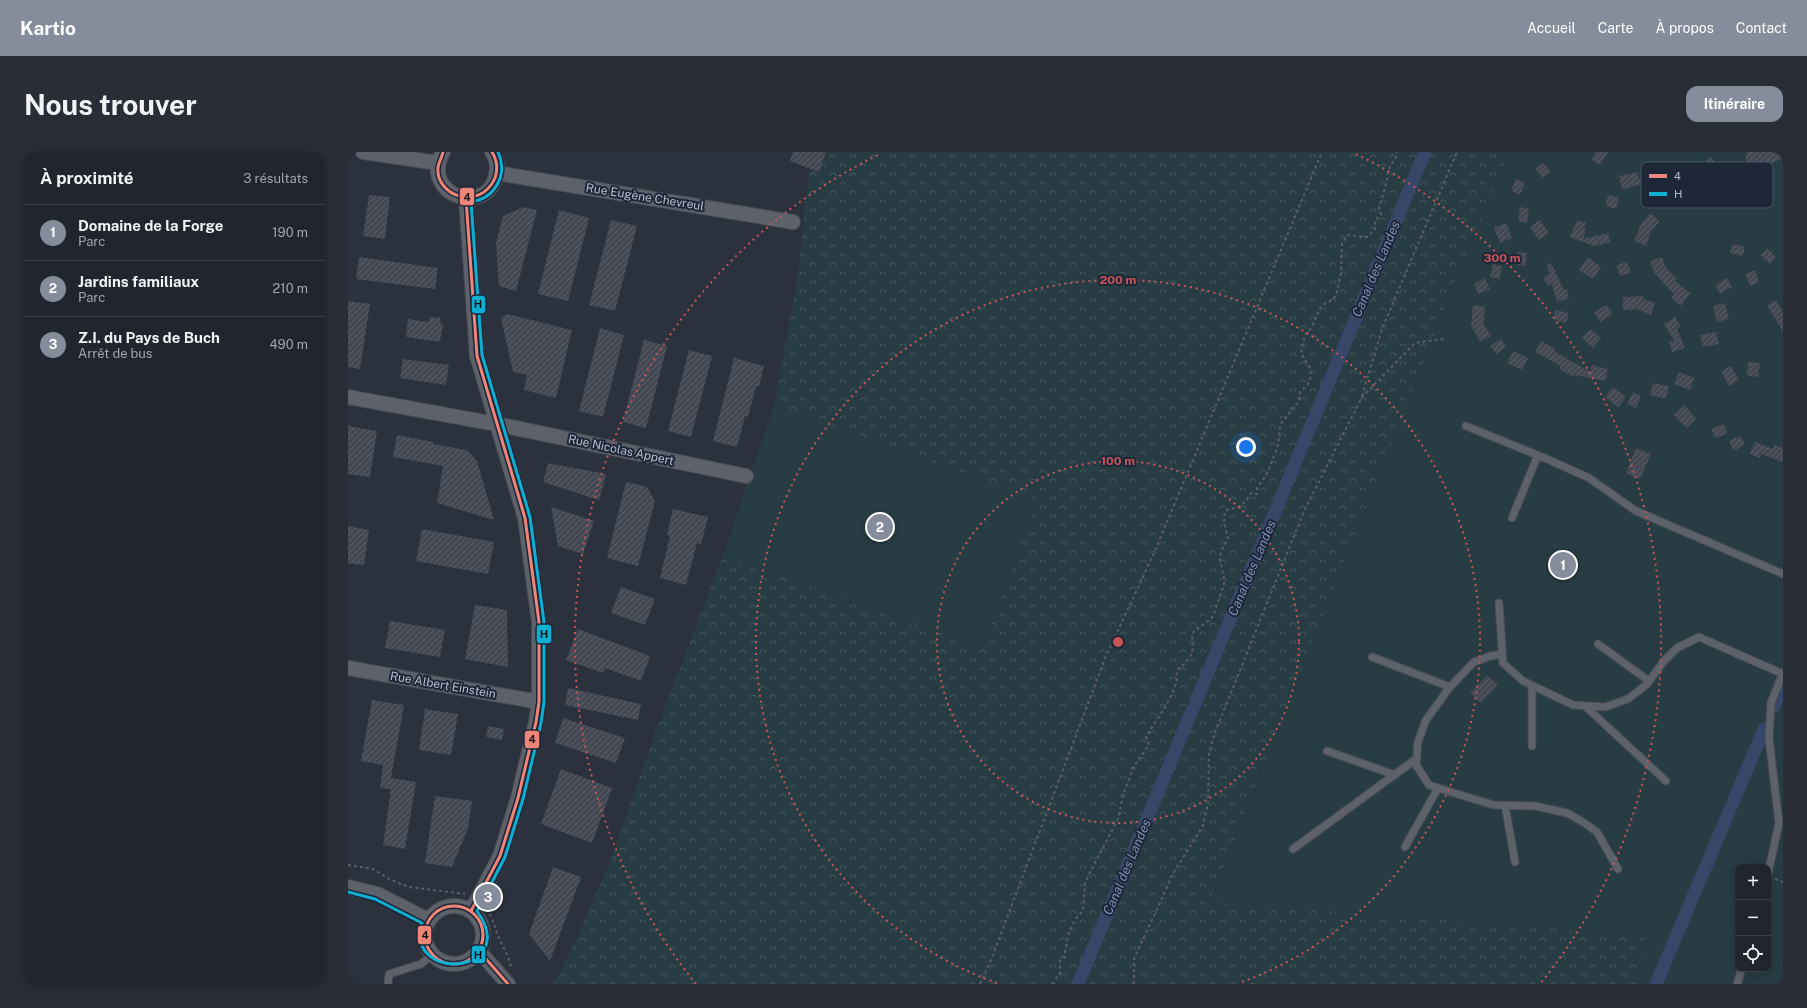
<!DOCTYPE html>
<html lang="fr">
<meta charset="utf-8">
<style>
:root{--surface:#20252e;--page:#282d36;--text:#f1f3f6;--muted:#a2a5aa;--line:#3d424a;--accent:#858c9b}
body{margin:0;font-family:"Public Sans",sans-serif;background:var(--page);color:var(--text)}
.controls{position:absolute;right:12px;bottom:12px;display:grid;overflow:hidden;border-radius:8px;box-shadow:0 2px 10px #0003}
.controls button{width:36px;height:36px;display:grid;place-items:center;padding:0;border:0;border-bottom:1px solid var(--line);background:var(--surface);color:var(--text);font:20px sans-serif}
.you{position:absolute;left:898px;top:295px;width:14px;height:14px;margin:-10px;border:3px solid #fff;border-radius:50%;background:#1a73e8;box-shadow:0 0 0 6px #1a73e833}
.badge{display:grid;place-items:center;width:26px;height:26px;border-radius:50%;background:var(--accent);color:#fff;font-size:13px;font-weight:700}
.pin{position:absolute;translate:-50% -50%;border:2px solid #fff;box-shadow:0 1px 4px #0006}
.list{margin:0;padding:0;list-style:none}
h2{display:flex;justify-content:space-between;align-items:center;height:52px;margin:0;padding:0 16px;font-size:17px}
h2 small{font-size:13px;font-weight:400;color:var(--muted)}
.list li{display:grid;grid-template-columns:26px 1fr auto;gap:12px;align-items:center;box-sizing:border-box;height:56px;padding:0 16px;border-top:1px solid var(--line)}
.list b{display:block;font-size:15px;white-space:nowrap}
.list p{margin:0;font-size:13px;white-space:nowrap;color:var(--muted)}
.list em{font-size:13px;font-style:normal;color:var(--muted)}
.icon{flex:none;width:22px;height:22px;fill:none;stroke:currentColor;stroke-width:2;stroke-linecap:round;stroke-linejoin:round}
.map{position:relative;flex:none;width:1435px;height:832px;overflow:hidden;border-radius:12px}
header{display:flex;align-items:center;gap:24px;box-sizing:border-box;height:56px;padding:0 20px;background:var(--accent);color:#fff}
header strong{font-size:19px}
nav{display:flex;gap:22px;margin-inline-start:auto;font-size:14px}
.intro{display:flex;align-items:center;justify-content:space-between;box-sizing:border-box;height:96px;padding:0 24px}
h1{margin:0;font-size:28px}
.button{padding:10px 18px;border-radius:12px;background:var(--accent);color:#fff;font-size:14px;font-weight:700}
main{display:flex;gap:24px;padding:0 24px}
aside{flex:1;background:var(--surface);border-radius:12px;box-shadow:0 2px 10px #0003}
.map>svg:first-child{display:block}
</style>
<header>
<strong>Kartio</strong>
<nav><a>Accueil</a><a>Carte</a><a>À propos</a><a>Contact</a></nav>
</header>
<div class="intro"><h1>Nous trouver</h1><a class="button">Itinéraire</a></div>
<main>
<aside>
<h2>À proximité<small>3 résultats</small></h2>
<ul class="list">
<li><span class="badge">1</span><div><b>Domaine de la Forge</b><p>Parc</p></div><em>190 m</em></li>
<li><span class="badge">2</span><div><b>Jardins familiaux</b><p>Parc</p></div><em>210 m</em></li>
<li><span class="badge">3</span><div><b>Z.I. du Pays de Buch</b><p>Arrêt de bus</p></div><em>490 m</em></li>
</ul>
</aside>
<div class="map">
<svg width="1435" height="832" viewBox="0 0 1435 832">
<defs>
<pattern id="forest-crowns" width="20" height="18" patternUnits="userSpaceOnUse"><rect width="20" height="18" fill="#273d43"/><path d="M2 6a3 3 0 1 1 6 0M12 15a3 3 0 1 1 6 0" fill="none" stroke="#44575d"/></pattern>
<pattern id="building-hatch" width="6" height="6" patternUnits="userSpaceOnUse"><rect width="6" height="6" fill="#434852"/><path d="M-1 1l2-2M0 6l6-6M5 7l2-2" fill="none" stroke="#5c606a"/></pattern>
</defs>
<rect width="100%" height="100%" fill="#2b313d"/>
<path fill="#273d43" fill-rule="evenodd" d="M 1161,0 L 1435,0 L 1435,832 L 1288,832 L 1297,784 L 862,751 L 1115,111 ZM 1390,715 L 1420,715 L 1420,817 L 1390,817 Z
M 426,253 L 689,346 L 635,496 L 375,403 Z"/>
<path fill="url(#forest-crowns)" d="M 463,0 L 1161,0 L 1115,111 L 862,750 L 1297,784 L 1288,832 L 205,832 L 225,794 L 260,715 L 312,568 L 375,403 L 635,496 L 689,347 L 426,253 L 449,129 Z"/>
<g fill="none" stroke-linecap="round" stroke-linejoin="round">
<path stroke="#364768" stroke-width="13" d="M 1426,554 L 1435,533
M 730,832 L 1077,0
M 1308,832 L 1416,577"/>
</g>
<path fill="url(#building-hatch)" d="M 445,0 L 478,0 L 471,20 L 442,9 Z
M 1248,0 L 1260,0 L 1252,13 L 1243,7 Z
M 1399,0 L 1435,0 L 1435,6 L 1412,17 L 1411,12 L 1397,11 Z
M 1363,5 L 1375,20 L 1369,26 L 1365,26 L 1355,12 Z
M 1195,11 L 1203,20 L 1195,26 L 1187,17 Z
M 1289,20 L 1293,32 L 1274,38 L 1271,24 Z
M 1168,27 L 1177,31 L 1172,43 L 1163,39 Z
M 21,43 L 42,45 L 37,87 L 15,84 Z
M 1260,43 L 1271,46 L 1268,57 L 1257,54 Z
M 176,55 L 189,58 L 168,139 L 151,134 L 148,91 L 155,64 Z
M 1172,55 L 1181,57 L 1179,71 L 1170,69 Z
M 211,58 L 241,66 L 220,149 L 190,142 Z
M 1302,61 L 1312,69 L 1303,79 L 1298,94 L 1286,89 L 1293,72 Z
M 263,68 L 289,74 L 267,159 L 241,153 Z
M 1192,68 L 1201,81 L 1191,88 L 1182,75 Z
M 1229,68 L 1238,71 L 1236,76 L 1238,77 L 1235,87 L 1260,81 L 1262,90 L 1246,94 L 1222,85 Z
M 1158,71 L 1164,86 L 1152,91 L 1146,76 Z
M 1384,92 L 1397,95 L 1395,104 L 1382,101 Z
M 1419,96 L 1428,105 L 1422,112 L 1412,103 Z
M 1169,100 L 1179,101 L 1177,114 L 1167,112 Z
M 11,105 L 90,116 L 87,137 L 8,127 Z
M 1240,105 L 1253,115 L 1245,127 L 1231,118 Z
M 1314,105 L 1318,116 L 1329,127 L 1327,129 L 1342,141 L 1333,154 L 1323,146 L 1326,142 L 1307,122 L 1302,109 Z
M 1279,110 L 1283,121 L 1272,124 L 1268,113 Z
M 1203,111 L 1216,138 L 1219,137 L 1221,147 L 1209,150 L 1204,132 L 1200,134 L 1195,125 L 1201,122 L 1199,113 Z
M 1145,112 L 1154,114 L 1152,127 L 1142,125 Z
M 1407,118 L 1411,130 L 1402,134 L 1397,122 Z
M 1137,126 L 1142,137 L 1130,142 L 1126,132 Z
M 1379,126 L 1384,135 L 1372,142 L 1367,133 Z
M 1295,144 L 1296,147 L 1307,151 L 1303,163 L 1288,157 L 1275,158 L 1275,145 Z
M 1428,148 L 1435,160 L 1435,180 L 1419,153 Z
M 0,149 L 22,152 L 12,217 L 0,215 Z
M 1377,151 L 1381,167 L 1369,170 L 1365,154 Z
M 1125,153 L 1137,155 L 1136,172 L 1143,184 L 1132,190 L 1123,173 Z
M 1259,153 L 1265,162 L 1252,170 L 1246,160 Z
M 1208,158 L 1221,161 L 1218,171 L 1205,167 Z
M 159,162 L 224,178 L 208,246 L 176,238 L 179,223 L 165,220 L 153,166 Z
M 82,165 L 93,166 L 92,171 L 95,172 L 92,190 L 58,185 L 60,167 L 81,170 Z
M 1327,165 L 1333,174 L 1329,176 L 1337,196 L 1324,200 L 1321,190 L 1326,188 L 1316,172 Z
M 252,176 L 276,183 L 255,265 L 231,259 Z
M 1242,177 L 1253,186 L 1245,196 L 1234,186 Z
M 1368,180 L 1371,192 L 1355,195 L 1352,183 Z
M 1153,187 L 1158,195 L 1148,202 L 1142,194 Z
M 296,188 L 319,194 L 298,276 L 275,270 Z
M 1193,189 L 1207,197 L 1206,199 L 1242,220 L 1244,213 L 1260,217 L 1257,229 L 1227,223 L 1226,225 L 1211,217 L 1213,214 L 1187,200 Z
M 341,198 L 364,204 L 343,285 L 320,279 Z
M 1165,199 L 1180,206 L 1174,218 L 1159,211 Z
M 386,206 L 416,214 L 411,234 L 408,234 L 400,265 L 397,264 L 389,295 L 365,289 Z
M 55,207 L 101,213 L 98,233 L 52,226 Z
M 1400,210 L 1412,211 L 1410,225 L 1399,224 Z
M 1383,214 L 1391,228 L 1381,234 L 1373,219 Z
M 1331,220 L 1346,226 L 1342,238 L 1326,232 Z
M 1305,231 L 1321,234 L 1318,247 L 1302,243 Z
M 1265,235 L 1278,245 L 1270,255 L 1257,245 Z
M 1285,240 L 1293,244 L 1288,256 L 1279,252 Z
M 1337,253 L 1348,267 L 1338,276 L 1326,263 Z
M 1376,272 L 1379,282 L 1367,286 L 1363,277 Z
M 0,274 L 29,279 L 22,325 L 0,322 Z
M 49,283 L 85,290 L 85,292 L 119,298 L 129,309 L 146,368 L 89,351 L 95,314 L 45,305 Z
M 1392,284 L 1397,292 L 1386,299 L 1381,289 Z
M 1407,290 L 1425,297 L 1426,293 L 1435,296 L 1435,310 L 1413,302 L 1412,306 L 1402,302 Z
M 1288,296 L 1303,302 L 1292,327 L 1278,321 Z
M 200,311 L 258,322 L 251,348 L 195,330 Z
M 278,330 L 299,335 L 307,349 L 290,414 L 259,406 Z
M 203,355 L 246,369 L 235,402 L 210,394 Z
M 325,357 L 360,365 L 353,392 L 349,391 L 338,433 L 312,426 L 322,384 L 319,383 Z
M 0,374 L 21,378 L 16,413 L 0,411 Z
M 74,377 L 146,390 L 140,422 L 68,409 Z
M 273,435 L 307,447 L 297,473 L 263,461 Z
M 127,453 L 159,458 L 160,515 L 117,507 Z
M 42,469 L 97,478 L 92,505 L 37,496 Z
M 230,477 L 302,504 L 293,529 L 257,516 L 255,521 L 218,508 Z
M 1139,523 L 1150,533 L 1133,551 L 1122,541 Z
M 220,536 L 293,552 L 290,568 L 217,553 Z
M 24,548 L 56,553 L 43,626 L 68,630 L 57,697 L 35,693 L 43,637 L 32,636 L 35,613 L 13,609 Z
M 77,557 L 110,562 L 103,603 L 71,598 Z
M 215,566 L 277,586 L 268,611 L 207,591 Z
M 140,574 L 156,577 L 154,588 L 138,585 Z
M 213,617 L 264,636 L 244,691 L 193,672 Z
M 87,644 L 124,649 L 120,676 L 104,715 L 77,711 Z
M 205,715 L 233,725 L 202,809 L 181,782 Z"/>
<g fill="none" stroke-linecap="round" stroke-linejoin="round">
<g stroke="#484c55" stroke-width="9">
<path id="service" d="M 1118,274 L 1199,307 L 1241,326 L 1288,359 L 1435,422
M 1164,366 L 1190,303
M 1151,451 L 1155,511 L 1175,529 L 1225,553 L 1257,555 L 1280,547 L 1299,532 L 1316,509 L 1329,496 L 1351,485 L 1435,522
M 1250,492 L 1301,529
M 1154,502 L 1142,504 L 1126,510 L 1102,535 L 1078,568 L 1070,590 L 1068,613 L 1081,633 L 1119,645 L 1146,653 L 1187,654 L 1219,661 L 1235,670 L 1249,680 L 1270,717
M 1024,505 L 1102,535
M 1184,534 L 1184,594
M 1237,554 L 1318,629
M 979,599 L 1047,623
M 1157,653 L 1167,710
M 1057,695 L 1090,636
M 945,697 L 1068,607
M 1420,722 L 1431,671 L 1421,586 L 1423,551 L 1435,521
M 40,832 L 41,822 L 73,812 L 84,803
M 1389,832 L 1394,817"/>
</g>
<g stroke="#484c55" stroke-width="16">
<path id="minor" d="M 15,0 L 90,11
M 95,0 C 71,44 140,65 148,23 C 150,15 149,7 144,0
M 149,21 L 445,70
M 118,46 L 129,204 L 177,366 L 191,470 L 191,550 L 188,570 L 170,646 L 152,704 L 123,759
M 0,245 L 148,272 L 398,324
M 0,516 L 191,550
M 0,735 L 29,742 L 80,768
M77 783a29 29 0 1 1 58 0a29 29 0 1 1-58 0Z
M 131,799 L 160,832"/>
</g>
<path stroke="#5a5f67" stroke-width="2" stroke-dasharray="3 3" stroke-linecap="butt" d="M 1014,244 L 1034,177 L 1109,0
M 0,713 L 25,717 L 41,727 L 61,735 L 117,742
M 1427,727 L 1435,730
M 138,757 C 146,766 146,776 151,786 C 155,796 161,804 163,815
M 632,832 L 643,808 L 758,504 L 806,401 L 974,0
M 704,832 L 712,821 L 712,809 L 716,806 L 721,780 L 727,768 L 735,758 L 737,732 L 740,724 L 770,667 L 775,643 L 786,614 L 801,593 L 798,585 C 808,568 822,551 828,531 C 830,527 828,523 829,518 L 836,512 L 844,502 L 845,495 L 844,484 L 846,479 L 863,467 L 866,461 L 876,432 L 876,426 L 872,408 L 873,399 L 880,386 L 876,370 L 877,359 L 892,354 L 898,349 L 903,341 L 909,342 L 909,336 L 919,322 L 930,294 L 932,273 L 951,249 L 952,240 L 960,232 L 963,224 L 962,216 L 953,201 L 957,183 L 964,175 L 973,154 L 982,149 L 988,144 L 993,121 L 994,91 L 1000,83 L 1019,85 L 1027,77 L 1027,68 L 1033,63 L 1031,56 L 1039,29 L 1040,18 L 1048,5 L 1049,0
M 786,832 L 786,807 L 826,720 L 855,674 L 860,651 L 861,602 L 866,583 L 956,359 L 1014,245 L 1067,191 L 1096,187"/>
<use href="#service" stroke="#5c616a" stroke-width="7"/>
<use href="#minor" stroke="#5c616a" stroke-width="14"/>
<g stroke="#1d2738" stroke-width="6">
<path id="bus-1" d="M 95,0 C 94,5 91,10 90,15 C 87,44 132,60 147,26 C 150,17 149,8 144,0
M 118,46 L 129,204 L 177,366 L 191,470 L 191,550 L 188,570 L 170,646 L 152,704 L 123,759
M77 783a29 29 0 1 1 58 0a29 29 0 1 1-58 0Z
M 131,799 L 160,832"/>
</g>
<g stroke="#1d2738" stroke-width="6">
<path id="bus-2" d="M 0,740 L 27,747 L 74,771 C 56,832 174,822 129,759 L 157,705 L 175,647 L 193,571 L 196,550 L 196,470 L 182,365 L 134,203 L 123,50 C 148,46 160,22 150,0"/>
</g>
<use href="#bus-1" stroke="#ef8578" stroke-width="3"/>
<use href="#bus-2" stroke="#0dafd3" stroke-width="3"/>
</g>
<g fill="none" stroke="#cc555a" stroke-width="2" stroke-dasharray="2 4">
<circle cx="770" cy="490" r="181"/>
<path d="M649 831A362 362 0 1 1 891 831"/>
<path d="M348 832A543 543 0 0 1 532 2M1008 2A543 543 0 0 1 1192 832"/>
</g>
<g text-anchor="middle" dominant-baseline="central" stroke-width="4" stroke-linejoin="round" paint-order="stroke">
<g font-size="12" fill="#b6bdcd" stroke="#1d2738">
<text transform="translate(297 45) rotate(9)">Rue Eugène Chevreul</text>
<text transform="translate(273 298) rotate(12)">Rue Nicolas Appert</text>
<text transform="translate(95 533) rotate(10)">Rue Albert Einstein</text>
</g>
<g font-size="13" font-style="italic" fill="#7b90b6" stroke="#1d2738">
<text transform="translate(1028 117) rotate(-67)">Canal des Landes</text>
<text transform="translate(904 416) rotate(-67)">Canal des Landes</text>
<text transform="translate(779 715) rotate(-67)">Canal des Landes</text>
</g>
</g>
<rect x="1293" y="10" width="132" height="46" rx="6" fill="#1d2738" stroke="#4b5465" stroke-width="1"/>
<rect x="1301" y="22" width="18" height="4" fill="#ef8578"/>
<rect x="1301" y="40" width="18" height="4" fill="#0dafd3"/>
<g font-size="11" fill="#b6bdcd">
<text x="1326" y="28">4</text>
<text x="1326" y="46">H</text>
</g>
<circle cx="770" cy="490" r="6" fill="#cc555a" stroke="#1d2738" stroke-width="2"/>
<g font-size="12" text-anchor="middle" font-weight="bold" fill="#cc555a" stroke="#1d2738" stroke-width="4" stroke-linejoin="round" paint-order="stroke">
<text x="1154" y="110">300 m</text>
<text x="770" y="132">200 m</text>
<text x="770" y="313">100 m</text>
</g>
<g stroke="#1d2738" stroke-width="1.5">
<rect x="111" y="35" width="16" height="19" rx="4" fill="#ef8578"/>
<rect x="123" y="143" width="15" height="19" rx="4" fill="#0dafd3"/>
<rect x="188" y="472" width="16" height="20" rx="4" fill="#0dafd3"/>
<rect x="176" y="578" width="16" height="19" rx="4" fill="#ef8578"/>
<rect x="69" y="773" width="15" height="20" rx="4" fill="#ef8578"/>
<rect x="123" y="793" width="15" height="19" rx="4" fill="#0dafd3"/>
</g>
<g font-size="11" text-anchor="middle" font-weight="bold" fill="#111">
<text x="119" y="49">4</text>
<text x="130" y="156">H</text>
<text x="196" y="486">H</text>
<text x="184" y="591">4</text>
<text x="77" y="787">4</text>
<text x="130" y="807">H</text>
</g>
</svg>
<div class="controls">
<button>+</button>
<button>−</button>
<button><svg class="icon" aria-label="locate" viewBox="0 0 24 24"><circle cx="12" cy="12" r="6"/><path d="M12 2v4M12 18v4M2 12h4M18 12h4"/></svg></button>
</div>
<div class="you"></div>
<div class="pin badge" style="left:1215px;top:413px">1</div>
<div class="pin badge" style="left:532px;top:375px">2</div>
<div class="pin badge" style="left:140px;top:745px">3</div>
</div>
</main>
